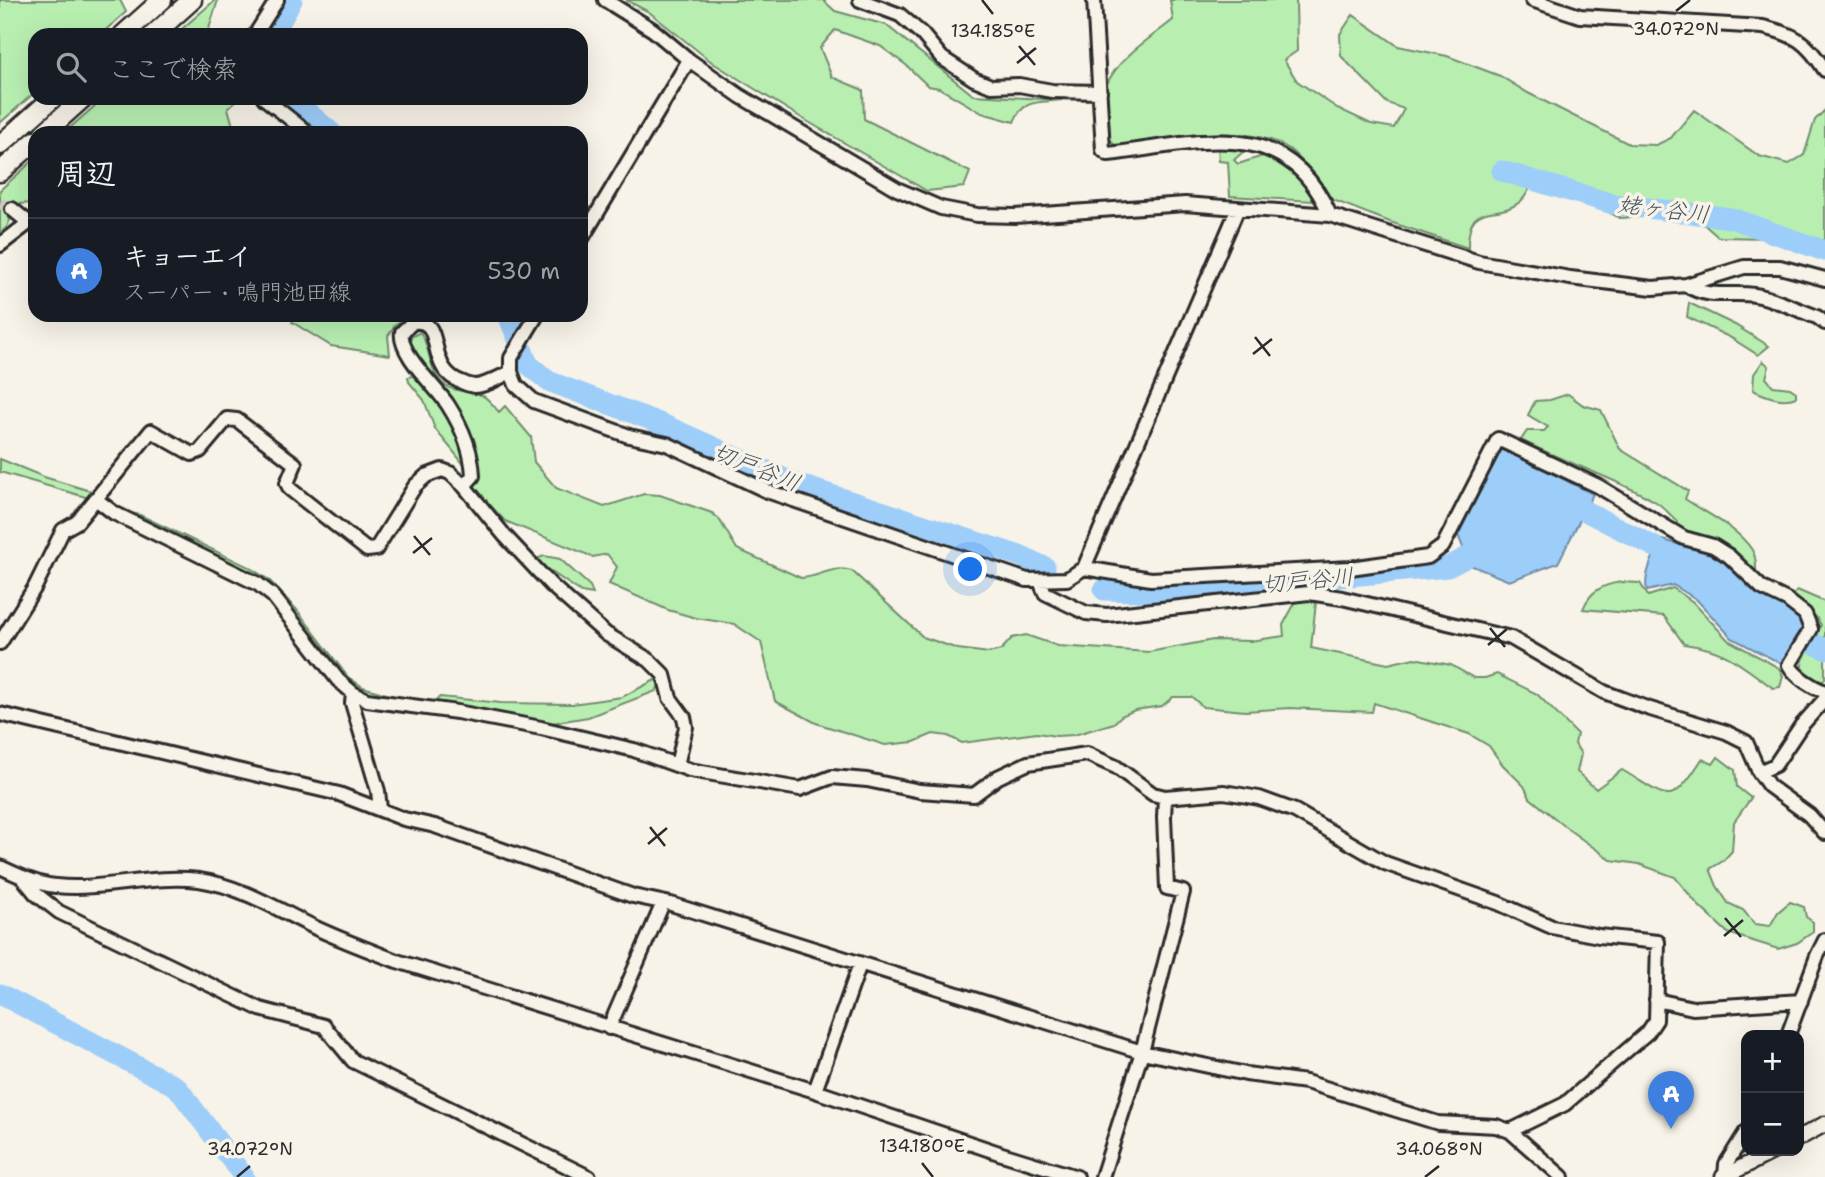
<!DOCTYPE html>
<html lang="ja">
<meta charset="utf-8">
<style>
:root{--surface:#171b24;--page:#242831;--text:#f1f3f6;--muted:#9ea1a6;--line:#363941;--accent:#c8321e}
body{margin:0;font-family:"Shantell Sans","Klee One",sans-serif;background:var(--page);color:var(--text)}
.controls{position:absolute;right:21px;bottom:21px;display:grid;overflow:hidden;border-radius:14px;box-shadow:0 7px 28px #0002}
.controls button{width:63px;height:63px;display:grid;place-items:center;padding:0;border:0;border-bottom:2px solid var(--line);background:var(--surface);color:var(--text);font:35px sans-serif}
.you{position:absolute;left:971px;top:570px;width:24px;height:24px;margin:-18px;border:5px solid #fff;border-radius:50%;background:#1a73e8;box-shadow:0 0 0 10px #1a73e833}
.badge{display:grid;place-items:center;width:46px;height:46px;border-radius:50%;background:var(--accent);color:#fff;font-size:23px;font-weight:700}
.pin{position:absolute;translate:-50% -58px;filter:drop-shadow(0 2px 4px #0008)}
.pin::after{content:'';position:absolute;top:37px;width:24px;height:21px;background:inherit;clip-path:polygon(0 0,100% 0,50% 100%)}
.list{margin:0;padding:0;list-style:none}
h2{display:flex;justify-content:space-between;align-items:center;height:91px;margin:0;padding:0 28px;font-size:30px}
h2 small{font-size:23px;font-weight:400;color:var(--muted)}
.list li{display:grid;grid-template-columns:46px 1fr auto;gap:21px;align-items:center;box-sizing:border-box;height:105px;padding:0 28px;border-top:2px solid var(--line)}
.list b{display:block;font-size:26px;white-space:nowrap}
.list p{margin:0;font-size:23px;white-space:nowrap;color:var(--muted)}
.list em{font-size:23px;font-style:normal;color:var(--muted)}
.icon{flex:none;width:38px;height:38px;fill:none;stroke:currentColor;stroke-width:2;stroke-linecap:round;stroke-linejoin:round}
.map{position:relative;flex:none;width:1825px;height:1177px;overflow:hidden}
.search{position:absolute;background:var(--surface);box-shadow:0 7px 28px #0002;left:28px;top:28px;width:560px;height:77px;display:flex;align-items:center;gap:18px;box-sizing:border-box;padding:0 24px;border-radius:21px;color:var(--muted);font-size:26px}
.panel{position:absolute;background:var(--surface);box-shadow:0 7px 28px #0002;left:28px;top:126px;width:560px;height:196px;border-radius:21px}
.map>svg:first-child{display:block}
</style>
<div class="map">
<svg width="1825" height="1177" viewBox="0 0 1825 1177">
<rect width="100%" height="100%" fill="#f7f3e8"/>
<filter id="ink" filterUnits="userSpaceOnUse"><feTurbulence type="fractalNoise" baseFrequency=".0143" numOctaves="2"/><feDisplacementMap in="SourceGraphic" scale="14" xChannelSelector="R" yChannelSelector="G"/><feConvolveMatrix kernelMatrix="1 2 1 2 8 2 1 2 1" color-interpolation-filters="sRGB"/></filter>
<g filter="url(#ink)">
<path fill="#b8efb1" stroke="#728d6e" stroke-width="2" d="M 0,0 L 120,0 L 126,12 L 100,35 L 35,35 L 35,92 L 0,123 Z
M 215,0 L 218,0 L 207,35 L 175,35 Z
M 626,0 L 823,0 L 835,11 L 886,25 L 973,95 L 1062,100 C 1040,103 1023,98 1014,122 L 982,113 L 939,88 L 928,86 L 906,65 L 880,46 L 835,30 L 820,48 L 832,77 L 863,90 L 864,119 L 970,172 L 964,187 L 927,191 L 800,117 L 713,63 L 649,12 Z
M 1170,0 L 1296,0 L 1297,51 L 1284,60 L 1297,81 L 1337,108 L 1371,124 L 1394,128 L 1404,109 L 1387,103 L 1341,56 L 1340,34 L 1353,15 L 1398,46 L 1447,56 L 1500,76 L 1528,93 L 1629,144 L 1656,145 L 1671,138 L 1694,110 L 1759,156 L 1789,164 L 1804,155 L 1815,120 L 1825,110 L 1825,239 L 1818,244 L 1770,238 L 1718,237 L 1699,220 L 1666,216 L 1620,218 L 1536,176 C 1532,183 1528,194 1522,200 C 1497,223 1468,196 1468,248 L 1390,222 L 1333,200 L 1316,183 L 1309,190 L 1313,201 L 1230,196 L 1228,162 L 1219,161 L 1218,146 L 1246,149 L 1234,160 L 1238,164 L 1266,155 L 1299,178 L 1310,170 C 1303,163 1295,152 1286,147 C 1241,121 1165,139 1116,147 L 1107,135 L 1106,86 C 1117,58 1151,38 1173,20 Z
M 104,98 L 239,98 L 228,108 L 235,133 L 64,133 Z
M 35,159 L 35,203 L 17,204 L 7,213 L 10,220 L 7,227 L 0,233 L 0,190 Z
M 1689,303 L 1735,325 L 1769,346 L 1758,355 L 1731,338 L 1687,317 Z
M 297,315 L 410,315 L 396,324 L 388,336 L 390,355 L 331,346 L 292,322 Z
M 420,332 C 431,346 427,372 446,386 C 456,393 472,390 483,396 C 489,399 494,407 499,412 L 505,406 L 531,437 L 534,462 L 556,488 L 604,507 L 644,494 L 660,495 L 712,513 L 719,519 L 737,549 L 801,578 C 821,577 831,565 852,571 L 923,637 L 958,649 L 989,653 L 1001,650 L 1012,638 L 1026,635 L 1058,646 L 1149,652 L 1213,640 L 1250,641 L 1284,636 L 1283,625 L 1295,603 L 1309,599 L 1316,602 L 1311,648 L 1388,664 L 1414,658 L 1451,665 L 1474,678 L 1485,678 L 1497,674 L 1537,694 L 1577,734 L 1575,744 L 1581,754 L 1577,772 L 1596,789 L 1622,770 C 1670,798 1669,810 1702,759 L 1713,764 L 1718,757 L 1735,770 L 1737,787 L 1751,798 L 1734,822 L 1732,851 L 1723,861 L 1710,869 L 1717,886 L 1728,903 L 1743,910 L 1755,924 L 1770,926 L 1778,912 L 1790,902 L 1804,907 L 1806,917 L 1813,922 L 1813,932 L 1797,943 L 1778,949 L 1728,933 L 1698,905 L 1675,877 L 1639,864 L 1611,860 L 1572,832 L 1530,798 L 1524,786 L 1502,764 L 1489,746 L 1469,734 L 1374,703 L 1372,712 L 1290,708 L 1245,711 L 1203,707 L 1192,697 L 1173,697 L 1162,706 L 1135,710 L 1121,716 L 1114,723 L 1074,735 L 1056,736 L 1037,733 L 962,743 L 948,736 L 933,734 L 914,742 L 885,745 L 816,723 L 775,701 L 761,642 L 734,624 L 696,618 L 668,610 L 609,584 L 617,567 L 607,554 L 593,557 L 505,521 L 476,490 L 462,462 L 435,429 L 424,400 L 409,382 L 408,377 L 413,376 L 432,394 L 444,394 L 410,345 L 409,338 Z
M 1763,361 L 1769,366 L 1766,378 L 1773,386 L 1790,388 L 1796,392 L 1796,397 C 1782,403 1766,396 1753,390 L 1754,374 Z
M 1568,394 L 1583,405 L 1601,410 L 1620,449 L 1688,491 L 1685,499 C 1707,514 1737,527 1752,550 C 1757,558 1756,568 1756,577 C 1743,562 1731,548 1712,541 C 1699,536 1687,534 1675,527 L 1677,521 C 1670,515 1664,507 1656,502 C 1614,477 1565,463 1521,440 L 1527,431 L 1544,431 L 1548,427 L 1528,415 L 1535,401 L 1550,400 Z
M 0,459 L 44,477 L 94,492 L 89,498 L 0,472 Z
M 131,513 L 140,515 L 249,567 L 269,580 L 297,610 L 348,677 L 363,687 L 393,696 L 393,701 L 371,696 L 348,684 L 280,597 L 132,518 Z
M 544,556 L 560,559 L 590,586 L 593,594 L 581,592 L 534,560 Z
M 1621,582 L 1640,583 L 1648,596 L 1673,588 L 1693,602 L 1728,640 L 1779,668 L 1783,676 L 1780,687 L 1773,688 C 1739,664 1728,650 1684,644 L 1664,616 L 1583,609 C 1590,591 1602,585 1621,582 Z
M 1797,590 L 1825,602 L 1825,679 L 1820,683 L 1801,670 L 1803,660 L 1821,625 L 1816,617 L 1792,598 Z
M 655,680 L 660,684 L 656,691 L 588,717 L 546,724 L 428,705 L 440,697 L 501,703 L 572,704 L 622,697 Z"/>
<path fill="#9dcdf9" stroke="#6f8ca7" stroke-width="2" d="M 1502,448 L 1593,494 L 1558,563 L 1509,581 L 1470,565 L 1458,535 Z
M 1663,540 L 1717,555 L 1757,590 L 1801,618 L 1805,630 L 1782,664 L 1732,638 L 1696,599 L 1673,585 L 1647,591 C 1643,576 1654,552 1663,540 Z"/>
<g fill="none" stroke-linecap="round" stroke-linejoin="round">
<path stroke="#9dcdf9" stroke-width="21" d="M 273,35 L 292,0
M 291,98 L 332,133
M 1502,171 L 1613,204 L 1731,218 L 1825,251
M 508,315 L 528,364 L 548,381 L 662,424 L 794,483 L 1020,556 L 1045,567
M 1585,511 L 1657,548
M 1104,590 L 1174,592 L 1448,567 L 1467,557
M 1811,642 L 1825,649
M 0,994 L 177,1087 L 244,1177"/>
<path stroke="#cecbc2" stroke-width="12" stroke-dasharray="12 6" stroke-linecap="butt" d="M 0,203 L 12,209"/>
<g stroke="#2b2b2b" stroke-width="18">
<path id="minor" d="M 605,0 L 653,30 L 689,60 L 740,96 L 897,189 L 941,208 L 977,215 L 1015,216 L 1185,204 L 1330,215 L 1479,262 L 1570,278 L 1653,288 L 1686,285 L 1744,267 L 1780,267 L 1825,279
M 860,0 L 900,15 L 922,34 L 942,58 L 974,79 L 991,86 L 1019,85 L 1052,91 L 1100,92
M 1094,0 L 1103,150 L 1108,154 C 1196,144 1285,112 1330,215
M 1532,0 L 1580,16 L 1763,27 C 1796,35 1806,41 1825,70
M 255,35 L 277,0
M 264,98 L 308,133
M 12,209 L 29,223
M 581,240 L 689,60
M 0,245 L 35,218
M 1686,285 C 1710,300 1730,291 1755,295 C 1770,297 1801,311 1817,317 L 1825,323
M 537,315 L 511,358 L 511,372 L 516,385 L 534,401 L 629,436 L 667,444 L 767,491 L 1027,580 L 1067,579 L 1084,568 L 1238,208
M 464,486 L 473,476 C 472,450 462,427 448,405 C 436,387 398,353 402,332 L 413,322 C 448,318 422,370 464,383 C 465,384 474,386 475,386 C 486,386 501,376 511,372
M 97,500 L 114,513 L 258,584 L 273,596 L 338,680 L 353,693 L 367,700 L 457,712 L 541,728 L 634,750 L 690,770 L 800,789 L 832,777 L 867,780 L 920,791 L 974,795 L 998,777 L 1028,763 L 1087,754 L 1116,767 L 1153,794 L 1165,797 L 1224,792 L 1259,798 L 1295,811 L 1385,863 L 1498,903 L 1552,927 L 1599,936 L 1658,942 L 1656,1020 L 1648,1032 L 1565,1104 L 1510,1131
M 1084,568 L 1151,579 L 1350,568 L 1428,557 L 1443,546 L 1498,439 L 1598,486 L 1684,538 L 1713,546 L 1729,556 L 1762,588 L 1787,600 L 1805,614 L 1811,629 L 1789,665 C 1796,677 1812,687 1825,692
M 1040,581 L 1045,593 L 1086,613 L 1107,615 L 1309,593 L 1342,598 L 1511,638 L 1604,692 L 1647,708 L 1726,732 L 1746,742 L 1759,772 L 1769,786 L 1809,815 L 1825,833
M 0,643 L 35,587 L 63,530 L 77,522 L 151,431 L 192,454 L 200,451 L 227,419 L 237,420 L 295,464 L 287,483 L 290,489 L 367,550 L 376,549 L 415,486 L 426,476 L 442,470 L 450,473 L 464,486 L 505,536 L 552,586 L 606,634 L 649,660 L 664,675 L 670,698 L 684,717 L 686,727 L 677,765
M 353,693 L 352,703 L 378,791 L 380,809
M 0,714 L 339,794 L 404,819 L 435,826 L 633,896 L 671,904 L 1142,1052 L 1246,1074 L 1306,1082 L 1438,1123 L 1496,1126 L 1510,1131 L 1562,1177
M 1759,772 L 1775,765 L 1801,726 L 1825,699
M 0,867 C 17,875 36,884 56,886 C 104,891 151,874 199,880 C 241,886 280,911 318,929 C 344,941 371,951 397,961 L 815,1091 L 1002,1154 L 1077,1177
M 22,877 L 36,894 L 59,912 L 260,1009 L 324,1026 L 353,1061 L 589,1177
M 1656,1000 L 1693,1008 L 1801,1001
M 609,1028 L 663,903
M 1788,1035 L 1817,956 L 1825,940
M 815,1091 L 860,964
M 1725,1176 L 1726,1164 L 1746,1132
M 1102,1177 L 1142,1052 L 1183,892 L 1167,888 L 1164,817 L 1165,797"/>
</g>
<g stroke="#2b2b2b" stroke-width="19">
<path id="major" d="M 1799,1138 L 1825,1124
M 1723,1177 L 1774,1151"/>
</g>
<g stroke="#2b2b2b" stroke-width="23">
<path id="highway" d="M 123,35 L 162,0
M 153,35 L 192,0
M 44,133 L 83,98
M 0,145 L 53,98
M 0,172 L 35,141"/>
</g>
<use href="#minor" stroke="#f7f3e8" stroke-width="12"/>
<use href="#major" stroke="#f7f3e8" stroke-width="14"/>
<use href="#highway" stroke="#f7f3e8" stroke-width="18"/>
</g>
</g>
<path fill="none" stroke="#2b2b2b" stroke-width="2.5" d="M 982,0 L 993,14M 1676,11 L 1690,0M 1019,46 L 1035,65M 1017,63 L 1036,48M 1255,337 L 1270,356M 1253,354 L 1272,339M 414,536 L 430,555M 413,553 L 432,538M 1490,628 L 1505,647M 1488,645 L 1507,629M 650,827 L 665,846M 648,844 L 667,828M 1725,918 L 1741,937M 1724,936 L 1743,920M 922,1163 L 933,1177M 237,1177 L 250,1166M 1425,1177 L 1439,1166"/>
<g text-anchor="middle" dominant-baseline="central" stroke-width="7" stroke-linejoin="round" paint-order="stroke">
<g font-size="23" font-style="italic" fill="#48545e" stroke="#f7f3e8">
<text transform="translate(1664 209) rotate(7)">姥ヶ谷川</text>
<text transform="translate(757 467) rotate(22)">切戸谷川</text>
<text transform="translate(1308 580) rotate(-5)">切戸谷川</text>
</g>
</g>
<g font-size="18" text-anchor="middle" fill="#2b2b2b" stroke="#f7f3e8" stroke-width="7" stroke-linejoin="round" paint-order="stroke">
<text x="1676" y="35">34.072°N</text>
<text x="993" y="37">134.185°E</text>
<text x="922" y="1152">134.180°E</text>
<text x="250" y="1155">34.072°N</text>
<text x="1439" y="1155">34.068°N</text>
</g>
</svg>
<div class="controls">
<button>+</button>
<button>−</button>
</div>
<div class="you"></div>
<div class="pin badge" style="left:1671px;top:1129px;background:#3f7fe0">A</div>
<div class="search"><svg class="icon" aria-label="search" viewBox="0 0 24 24"><circle cx="10" cy="10" r="6"/><path d="M15 15l6 6"/></svg>ここで検索</div>
<section class="panel">
<h2>周辺<small></small></h2>
<ul class="list">
<li><span class="badge" style="background:#3f7fe0">A</span><div><b>キョーエイ</b><p>スーパー · 鳴門池田線</p></div><em>530 m</em></li>
</ul>
</section>
</div>
